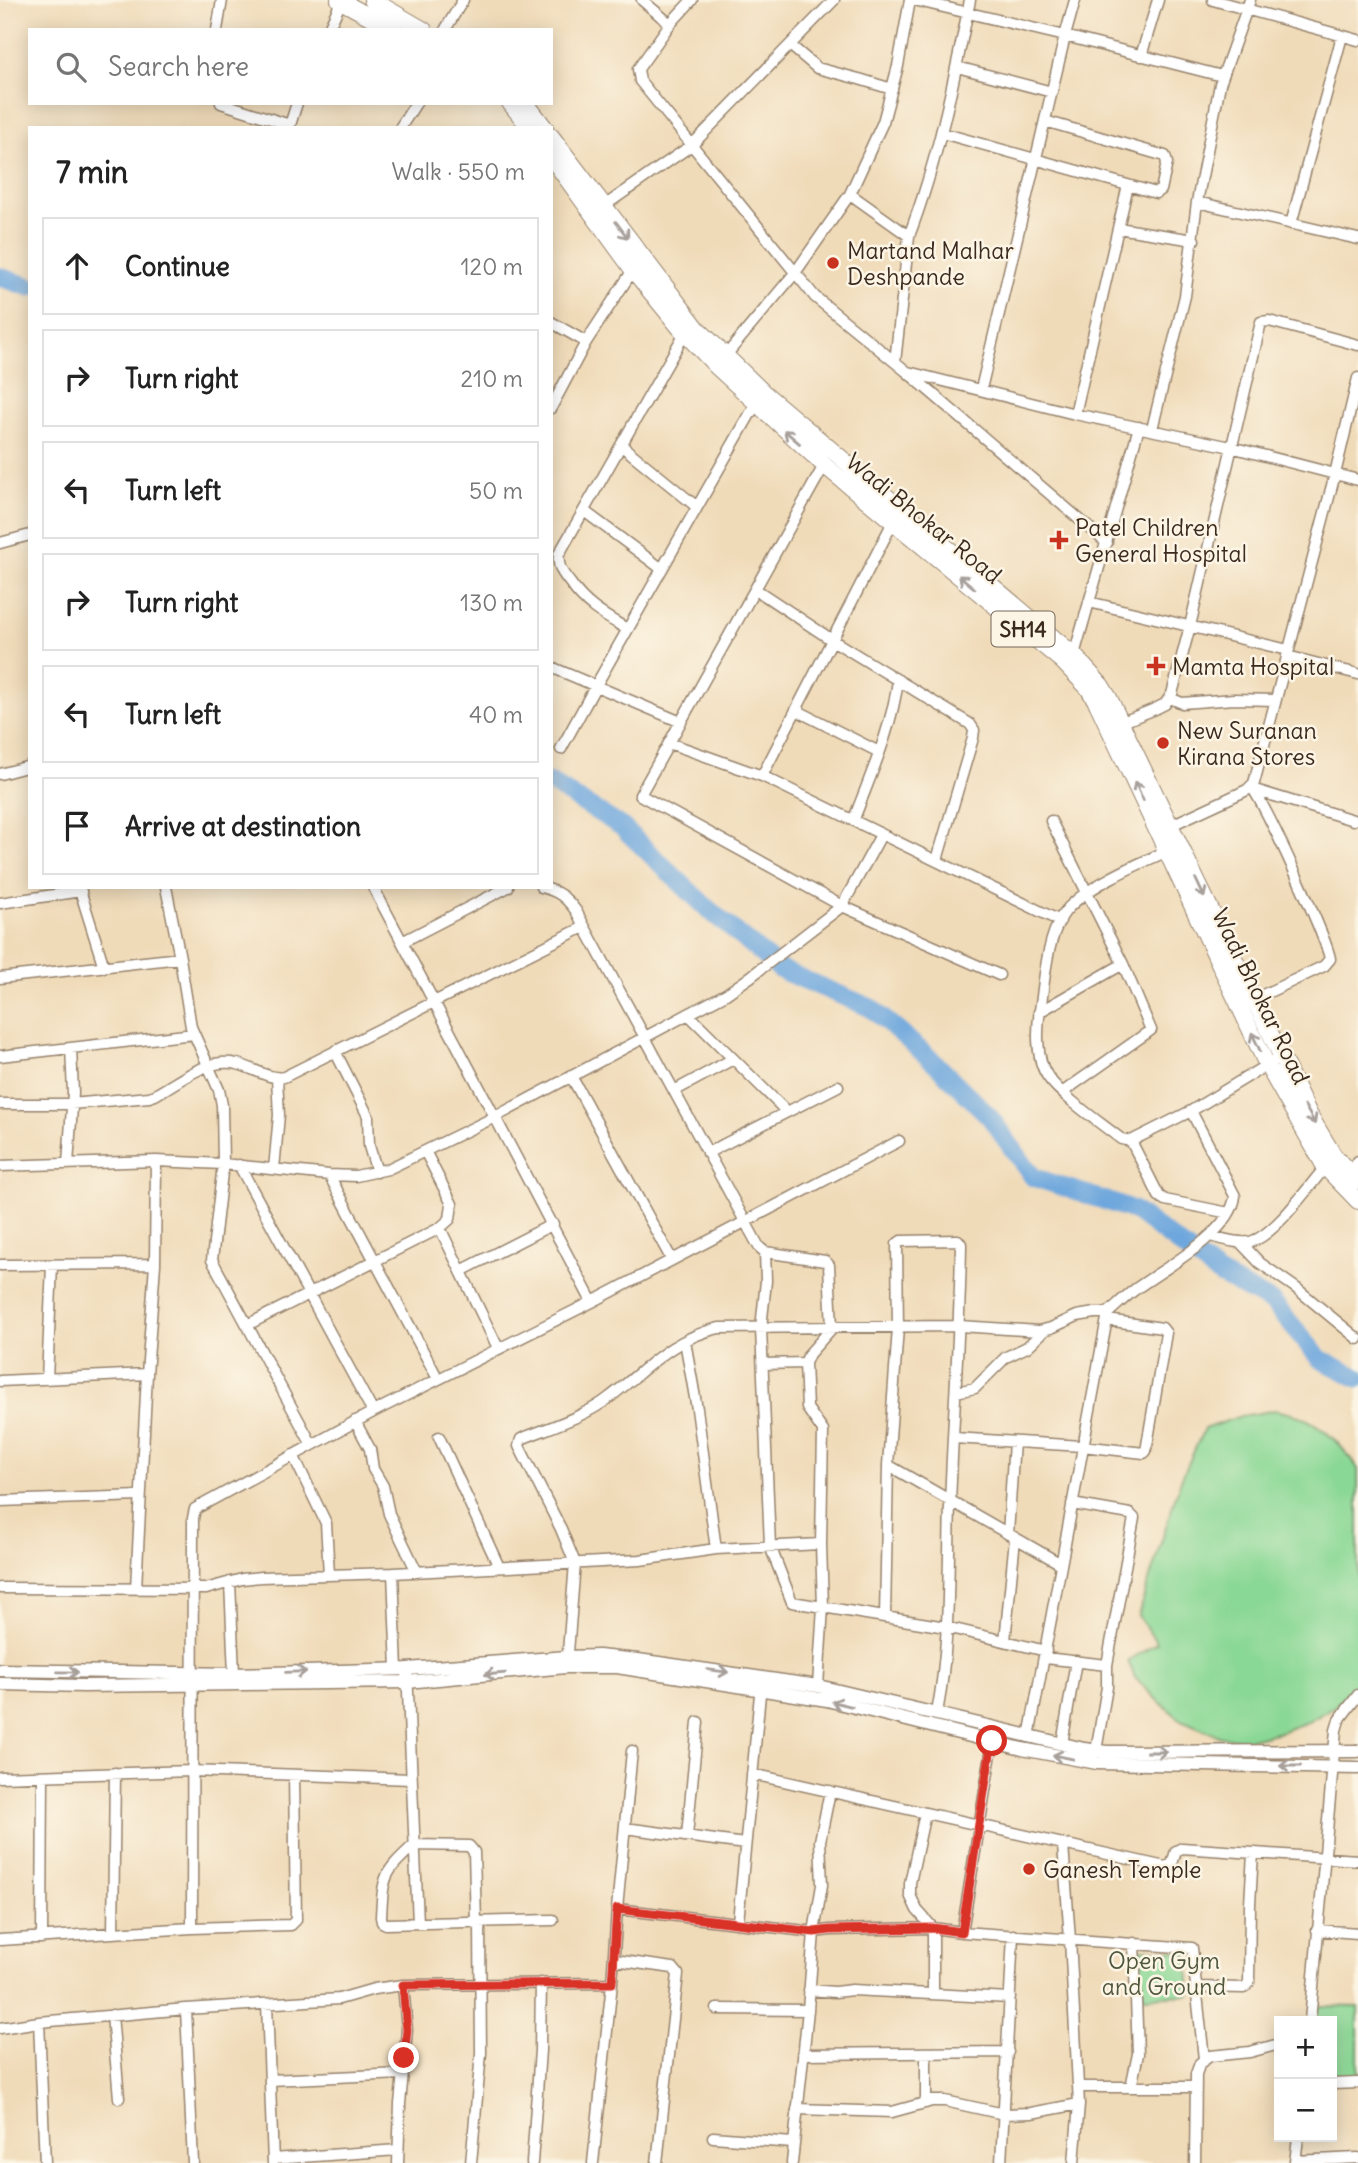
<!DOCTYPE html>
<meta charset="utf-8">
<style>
:root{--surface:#fff;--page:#f2f2f2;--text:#222;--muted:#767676;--line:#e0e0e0}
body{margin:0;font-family:Delius,sans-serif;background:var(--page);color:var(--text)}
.controls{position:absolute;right:21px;bottom:21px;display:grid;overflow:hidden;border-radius:0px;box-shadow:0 4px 18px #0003}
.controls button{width:63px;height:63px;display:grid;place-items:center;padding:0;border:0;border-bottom:2px solid var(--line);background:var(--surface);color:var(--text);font:35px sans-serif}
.stop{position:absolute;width:21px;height:21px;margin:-16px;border:5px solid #d93025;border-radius:50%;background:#fff}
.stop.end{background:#d93025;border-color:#fff;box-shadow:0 2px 7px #0008}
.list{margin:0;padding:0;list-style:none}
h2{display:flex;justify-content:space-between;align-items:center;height:91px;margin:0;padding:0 28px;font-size:30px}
h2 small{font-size:23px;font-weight:400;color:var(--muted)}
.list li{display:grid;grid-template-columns:46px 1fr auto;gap:21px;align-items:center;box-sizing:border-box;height:98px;margin:0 14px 14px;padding:0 14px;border:2px solid var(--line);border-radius:0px}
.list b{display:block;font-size:26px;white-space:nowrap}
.list em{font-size:23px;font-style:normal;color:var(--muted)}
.icon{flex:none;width:38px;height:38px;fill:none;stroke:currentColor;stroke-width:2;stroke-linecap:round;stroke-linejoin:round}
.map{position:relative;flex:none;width:1358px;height:2163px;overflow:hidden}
.search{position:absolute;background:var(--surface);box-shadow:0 4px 18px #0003;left:28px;top:28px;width:525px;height:77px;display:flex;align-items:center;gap:18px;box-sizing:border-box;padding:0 24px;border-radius:0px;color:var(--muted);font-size:26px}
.panel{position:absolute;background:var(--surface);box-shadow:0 4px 18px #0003;left:28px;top:126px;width:525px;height:763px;border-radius:0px}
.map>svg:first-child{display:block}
</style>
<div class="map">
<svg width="1358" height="2163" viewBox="0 0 1358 2163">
<rect width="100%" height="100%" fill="#fcf5e5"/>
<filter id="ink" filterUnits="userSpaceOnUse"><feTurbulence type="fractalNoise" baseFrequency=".0143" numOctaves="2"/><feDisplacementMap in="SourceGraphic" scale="14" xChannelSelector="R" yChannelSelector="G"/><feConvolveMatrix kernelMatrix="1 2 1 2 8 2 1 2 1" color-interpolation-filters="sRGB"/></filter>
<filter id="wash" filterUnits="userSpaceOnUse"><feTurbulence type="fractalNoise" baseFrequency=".00686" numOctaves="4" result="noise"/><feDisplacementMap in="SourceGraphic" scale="28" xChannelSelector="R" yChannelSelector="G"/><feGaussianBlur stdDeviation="1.57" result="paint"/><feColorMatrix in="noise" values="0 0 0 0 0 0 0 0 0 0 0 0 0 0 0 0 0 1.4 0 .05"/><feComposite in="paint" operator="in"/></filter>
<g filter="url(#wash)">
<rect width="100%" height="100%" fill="#f0dbb9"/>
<path fill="#8ad895" stroke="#62815a" stroke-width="2" d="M 1277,1410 C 1285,1413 1296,1414 1304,1418 C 1326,1429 1345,1449 1358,1469 L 1358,1682 L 1338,1704 L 1310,1721 L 1280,1732 L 1247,1740 L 1221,1737 L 1181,1720 L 1155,1698 L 1135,1678 L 1128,1661 L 1157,1643 L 1138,1616 L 1180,1482 L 1204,1429 L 1241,1416 Z
M 1138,1949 L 1187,1951 L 1190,1995 L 1142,1997 Z
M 1317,2006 L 1358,2007 L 1358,2080 L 1332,2080 L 1332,2021 L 1315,2021 Z"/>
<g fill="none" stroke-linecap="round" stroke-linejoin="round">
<path stroke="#6ea7dd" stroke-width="19" d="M 0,277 L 30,287
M 551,783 L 622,827 L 708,909 L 781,970 L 871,1008 L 934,1062 L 989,1116 L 1033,1177 L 1133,1210 L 1220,1275 L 1273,1303 L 1320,1359 L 1358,1378"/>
</g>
</g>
<g filter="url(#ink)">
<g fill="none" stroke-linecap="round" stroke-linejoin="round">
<g stroke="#96826c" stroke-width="13">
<path id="minor" d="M 642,0 L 670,24 L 638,69 L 640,81 L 815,297 L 906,371 L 1107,543
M 914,0 L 1065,36 L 981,389
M 1075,0 L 1065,36 L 1222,76
M 1213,0 L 1358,40
M 670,24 L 692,0
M 217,30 L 222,0
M 328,30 L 342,0
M 445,30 L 463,0
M 790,45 L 817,68 L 859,79 L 892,89
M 1141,56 L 1158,0
M 957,67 L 1052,92
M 221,103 L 290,125 L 297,103
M 400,128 L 416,103
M 942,133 L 1156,193 L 1161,190 L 1167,163 L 1165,156 L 1045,121
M 850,194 L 909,236 L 895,362
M 1197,202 L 1358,239
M 604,206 L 692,145 L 834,0
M 1291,224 L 1342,36
M 1118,228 L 1194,240
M 909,236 C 938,160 954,80 970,0
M 551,322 L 586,342
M 722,360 L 795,273 L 850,194 L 883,122 L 898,66 L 910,0
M 908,372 L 1075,414 L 1231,447 L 1358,480
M 551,408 L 586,342 L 633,270
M 1075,414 L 1128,185
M 1152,429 L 1185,296 L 1197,202 L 1220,84 L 1250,0
M 622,446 L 697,507
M 826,462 L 640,795 L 842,906 L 999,975
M 584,511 L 662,569
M 896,516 L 762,776 L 1060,921
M 0,543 L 30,535
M 755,589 L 832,640 L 970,724 L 974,730 L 973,738 L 937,860
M 1089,602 L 1288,650
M 627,629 C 605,616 586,606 571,584 C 563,574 557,567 559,554 L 685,333
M 1074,655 L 1139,427
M 1287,656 L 1358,674
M 551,667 L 681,722
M 1170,698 L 1182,703 L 1234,699 L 1275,700
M 796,710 L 879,752
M 1115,725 L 1155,709 L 1165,704 L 1172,694 L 1190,626 L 1261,322 L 1269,321 L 1358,345
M 669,743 L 762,776
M 561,749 L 595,687 L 758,400
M 0,774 L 30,766
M 1255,790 L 1353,820
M 854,819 C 871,774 892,728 898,680
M 1051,821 L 1123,964 L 1151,1030 L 1063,1092
M 1165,828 L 1247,790 L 1254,783 L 1335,474 L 1358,378
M 1170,850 C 1140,863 1079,889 1062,916 C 1047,941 1045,975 1041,1004 C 1037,1025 1035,1059 1048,1077 C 1061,1096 1102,1124 1121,1139 L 1131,1141 L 1191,1111 L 1280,1057
M 79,887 L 104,967
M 166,887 L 180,958 L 191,1027 L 219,1090 L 222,1105 L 223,1164 L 212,1260 L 312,1445
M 541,887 C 558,891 566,897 576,911 L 759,1247 L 765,1252 L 825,1261 L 829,1265 L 832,1328 L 809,1354 L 805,1363 L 807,1408 L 823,1431 L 821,1544 L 823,1607 L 818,1686
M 0,903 L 81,891
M 402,942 L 508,887
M 0,978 L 180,958
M 1248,1002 L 1324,966 L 1330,959 C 1328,942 1262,796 1251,787
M 1039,1012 L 1123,964
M 688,1014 L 787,1112
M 335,1051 L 368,1116 L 369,1146 L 377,1172
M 0,1056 L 194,1034
M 571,1076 L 672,1260
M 674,1091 L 733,1059
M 0,1104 L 71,1104 L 149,1097 L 155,1095 C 179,1082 207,1057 237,1064 C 252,1067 269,1080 284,1077 L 584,927
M 1131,1141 L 1159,1196 L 1165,1200 L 1229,1213
M 707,1153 L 838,1086
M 68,1164 L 73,1093 L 71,1048
M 239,1165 L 373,1412
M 0,1166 L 156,1161 L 223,1164 L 329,1175 L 356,1176 L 388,1169 L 495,1117 L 373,887
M 274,1169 L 279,1115 L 277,1078
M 1350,1174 L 1358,1161
M 329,1175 L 438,1379
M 440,1228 L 498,1348
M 1211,1236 C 1223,1239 1238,1244 1250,1242 C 1275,1236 1310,1184 1328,1164
M 1240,1242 L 1260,1263 L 1296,1288 L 1358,1339
M 765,1252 L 766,1281 L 761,1328 L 770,1546 L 792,1602 L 946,1627 L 1046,1651
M 0,1265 L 155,1264
M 461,1271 L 553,1224
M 592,1302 L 899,1141
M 247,1325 L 440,1228 L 450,1219 L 452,1204 L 425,1151
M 685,1341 L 697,1409 L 716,1549
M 763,1364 L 805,1363
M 47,1379 L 52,1265
M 0,1381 L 147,1374 L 155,1264 L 156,1161
M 956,1392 L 975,1388 L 1006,1357 L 1027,1347 L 1045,1330
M 355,1421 L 370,1449 L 373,1469 L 383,1486 L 389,1514 L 417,1572
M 439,1437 L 499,1567
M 954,1438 L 1082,1446 L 1144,1453 L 1146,1451 L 1166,1333 L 1162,1328 L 1107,1320
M 293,1455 L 326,1523 L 329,1575
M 888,1465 L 1061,1564
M 0,1501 L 140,1496
M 1072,1504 L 1130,1514 L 1134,1518 L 1107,1665 L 1107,1687 L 1096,1751
M 1008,1534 L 1014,1442
M 393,1573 L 397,1669
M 230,1582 L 234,1674
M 0,1588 L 206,1589 L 242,1579 L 261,1577 L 393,1573 L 640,1560 L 716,1549 L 821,1544
M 136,1588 L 147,1374
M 885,1617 L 888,1465 L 898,1328 L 897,1244 L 901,1241 L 958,1240 L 961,1244 C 960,1331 953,1418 950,1505 C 948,1575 950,1645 937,1713
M 1005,1641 L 1015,1538
M 1045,1658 L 1107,1665
M 567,1665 L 575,1563 L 561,1529 L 519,1446 L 521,1439 C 550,1427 585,1417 610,1397 C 647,1369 671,1339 719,1328 L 960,1326 L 1039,1331 L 1051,1328 L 1077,1316 L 1095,1313 L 1108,1313
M 407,1669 L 418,1923
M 1029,1737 L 1108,1313 C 1116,1306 1124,1298 1133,1291 C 1162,1269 1231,1234 1235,1196 L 1191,1111
M 1062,1744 L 1076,1661
M 632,1751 L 617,1909 L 814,1932 L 808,2010 L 792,2163
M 752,1774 L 1165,1867 L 1172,1864 L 1176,1851 L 1182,1848 L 1358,1860
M 0,1777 L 192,1771 L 411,1779
M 830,1791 L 820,1841 L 822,1885 L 814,1932 L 830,1930 L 933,1928 L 933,1994
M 925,1813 L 910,1883 L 910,1895 L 917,1910 L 933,1928 L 962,1932 L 1192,1948 L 1204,2059
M 625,1828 L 745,1844
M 687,1836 L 698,1722
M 1063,1845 L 1070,1939 L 1079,2104 L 1074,2163
M 738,1922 L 761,1684
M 476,1923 L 474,1852 L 469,1846 L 414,1845 C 384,1873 383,1875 381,1917 L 382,1922 L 386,1924 L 553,1920
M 192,1928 L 193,1518 L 195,1509 L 373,1412 L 592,1302 L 495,1117 L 726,994 L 749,978 L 842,906 L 881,835
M 1317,1930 L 1358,1933
M 962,1932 L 995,1729
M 113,1933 L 115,1773
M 42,1938 L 43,1776
M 0,1940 L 192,1928 L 291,1925 L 296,1920 L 294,1775
M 615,1960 L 673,1968 L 678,1974 L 657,2163
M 1196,1987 L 1244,1988 L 1249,1983 L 1250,1904 L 1253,1853
M 809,1990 L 835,1992 L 852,1990 L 1010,1998
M 267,2004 L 273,2163
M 186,2009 L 193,2163
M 717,2009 L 808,2010
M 112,2015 L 119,2098
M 1310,2021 L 1336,1730 L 1339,1720 L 1358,1695
M 39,2022 L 45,2163
M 0,2028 L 39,2022 L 186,2009 L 339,1999 L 374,1989 L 403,1985 L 612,1983 L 617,1909
M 803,2054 L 1008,2052
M 270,2080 L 402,2074
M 1332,2084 L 1358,2083
M 1078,2087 L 1196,2087
M 1131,2087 L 1138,2054 L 1134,1943
M 926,2103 L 926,2053
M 797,2109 L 892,2112 L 932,2101 L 945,2101 L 1004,2114 L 1031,2113 L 1079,2104
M 713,2137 L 793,2143
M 273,2159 L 398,2150
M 1295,2161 L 1358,2158
M 398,2163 L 400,2104 L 407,2030 L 403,1985
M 471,2163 L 481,2053 L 480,1923
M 532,2163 L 540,2050 L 541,1983
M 593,2163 L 612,1983
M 1001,2163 L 1013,1935
M 1195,2163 L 1196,2074 L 1200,2063 L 1210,2056 L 1250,2052 L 1279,2044
M 1295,2163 L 1298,2137"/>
</g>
<g stroke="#96826c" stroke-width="15">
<path id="tertiary" d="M 0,1670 L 234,1674 L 407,1669 L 567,1657 L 598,1656 L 638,1660 L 818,1686 L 1084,1749 L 1107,1752 L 1358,1751
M 0,1684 L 84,1686 L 407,1682 L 566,1667 L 617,1667 L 827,1700 L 1022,1749 L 1097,1763 L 1358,1768"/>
</g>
<g stroke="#96826c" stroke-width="18">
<path id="primary" d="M 339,0 L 394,30
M 372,0 L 424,30
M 510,103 L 530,128
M 526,103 L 545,128
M 551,136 L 697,328 L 763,392 L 1074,655 L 1101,685 L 1109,698 L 1309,1114 L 1334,1156 L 1358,1181
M 551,157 L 633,270 L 680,328 L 716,366 L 824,465 L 1062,661 L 1088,688 L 1097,703 L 1267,1065 L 1325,1167 L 1358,1201"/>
</g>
<use href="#minor" stroke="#fff" stroke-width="10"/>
<use href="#tertiary" stroke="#fff" stroke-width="12"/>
<use href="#primary" stroke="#fff" stroke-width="16"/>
</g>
<defs><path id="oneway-shaft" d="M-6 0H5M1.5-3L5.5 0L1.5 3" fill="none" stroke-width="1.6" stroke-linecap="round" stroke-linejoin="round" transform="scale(1.75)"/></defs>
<g stroke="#a79f9a">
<use href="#oneway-shaft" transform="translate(622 230) rotate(53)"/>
<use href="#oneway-shaft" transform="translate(792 437) rotate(-139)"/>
<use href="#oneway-shaft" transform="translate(967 582) rotate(-140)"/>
<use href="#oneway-shaft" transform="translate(1139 791) rotate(-115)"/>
<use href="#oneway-shaft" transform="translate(1200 888) rotate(65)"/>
<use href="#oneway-shaft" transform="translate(1256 1042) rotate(-115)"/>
<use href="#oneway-shaft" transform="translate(1310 1115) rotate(61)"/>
<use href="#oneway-shaft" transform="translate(718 1671) rotate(8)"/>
<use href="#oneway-shaft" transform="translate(68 1672) rotate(1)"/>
<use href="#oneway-shaft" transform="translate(296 1672) rotate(-2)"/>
<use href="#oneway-shaft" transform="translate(495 1674) rotate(175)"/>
<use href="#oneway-shaft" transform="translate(842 1704) rotate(-166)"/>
<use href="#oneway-shaft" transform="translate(1157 1752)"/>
<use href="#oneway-shaft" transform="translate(1063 1757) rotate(-168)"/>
<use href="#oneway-shaft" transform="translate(1290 1766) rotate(-180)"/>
</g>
</g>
<g fill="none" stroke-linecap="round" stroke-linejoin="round" filter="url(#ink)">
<path stroke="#d93025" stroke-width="9" d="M 404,2058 L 407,2030 L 403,1985 L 612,1983 L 617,1909 L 814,1932 L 830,1930 L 933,1928 L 962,1932 L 992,1741"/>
</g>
<g fill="#c8321e" stroke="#fcf5e5" stroke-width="2.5">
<circle cx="833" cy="263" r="7"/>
<path d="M1055.5 529.5h7v7h7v7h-7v7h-7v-7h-7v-7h7z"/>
<path d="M1152.5 655.5h7v7h7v7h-7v7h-7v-7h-7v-7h7z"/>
<circle cx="1163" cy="743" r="7"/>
<circle cx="1029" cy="1869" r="7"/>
</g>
<g text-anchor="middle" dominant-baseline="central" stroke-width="5" stroke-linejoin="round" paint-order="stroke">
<rect fill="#fcf5e5" stroke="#75675a" stroke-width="2" x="991.5" y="611.5" width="63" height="35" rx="5"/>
<g font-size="21" font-weight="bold" fill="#3b2a1e">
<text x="1023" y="629">SH14</text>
</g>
<g font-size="23" fill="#3b2a1e" stroke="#fcf5e5" text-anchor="start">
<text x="847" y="250">Martand Malhar<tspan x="847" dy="26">Deshpande</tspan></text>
<text x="1075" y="527">Patel Children<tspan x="1075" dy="26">General Hospital</tspan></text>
<text x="1172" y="666">Mamta Hospital</text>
<text x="1177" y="730">New Suranan<tspan x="1177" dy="26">Kirana Stores</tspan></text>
<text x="1043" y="1869">Ganesh Temple</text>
</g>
<g font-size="23" fill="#3b2a1e" stroke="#fcf5e5">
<text transform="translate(924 518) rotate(39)">Wadi Bhokar Road</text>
<text transform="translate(1261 996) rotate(64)">Wadi Bhokar Road</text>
</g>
<g font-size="23" fill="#4f563c" stroke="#fcf5e5">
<text x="1164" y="1960">Open Gym<tspan x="1164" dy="26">and Ground</tspan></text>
</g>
</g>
</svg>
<div class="controls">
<button>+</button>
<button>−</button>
</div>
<div class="stop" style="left:992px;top:1741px"></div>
<div class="stop end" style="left:404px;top:2058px"></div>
<div class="search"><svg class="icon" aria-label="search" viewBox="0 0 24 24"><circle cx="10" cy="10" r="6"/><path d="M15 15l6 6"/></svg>Search here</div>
<section class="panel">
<h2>7 min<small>Walk · 550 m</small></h2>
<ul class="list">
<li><svg class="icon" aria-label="ahead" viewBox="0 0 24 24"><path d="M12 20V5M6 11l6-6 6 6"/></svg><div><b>Continue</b></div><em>120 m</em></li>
<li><svg class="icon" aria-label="right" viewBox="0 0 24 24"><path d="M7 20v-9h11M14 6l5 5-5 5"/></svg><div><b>Turn right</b></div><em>210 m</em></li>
<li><svg class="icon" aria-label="left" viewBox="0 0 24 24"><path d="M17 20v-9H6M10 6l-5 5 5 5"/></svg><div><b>Turn left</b></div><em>50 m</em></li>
<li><svg class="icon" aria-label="right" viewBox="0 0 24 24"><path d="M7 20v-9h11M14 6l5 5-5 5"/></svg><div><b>Turn right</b></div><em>130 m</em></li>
<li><svg class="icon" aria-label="left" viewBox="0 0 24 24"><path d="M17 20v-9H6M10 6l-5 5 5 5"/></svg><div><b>Turn left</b></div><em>40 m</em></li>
<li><svg class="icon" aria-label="arrive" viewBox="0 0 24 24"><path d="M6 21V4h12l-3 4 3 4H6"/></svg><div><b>Arrive at destination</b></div></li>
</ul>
</section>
</div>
